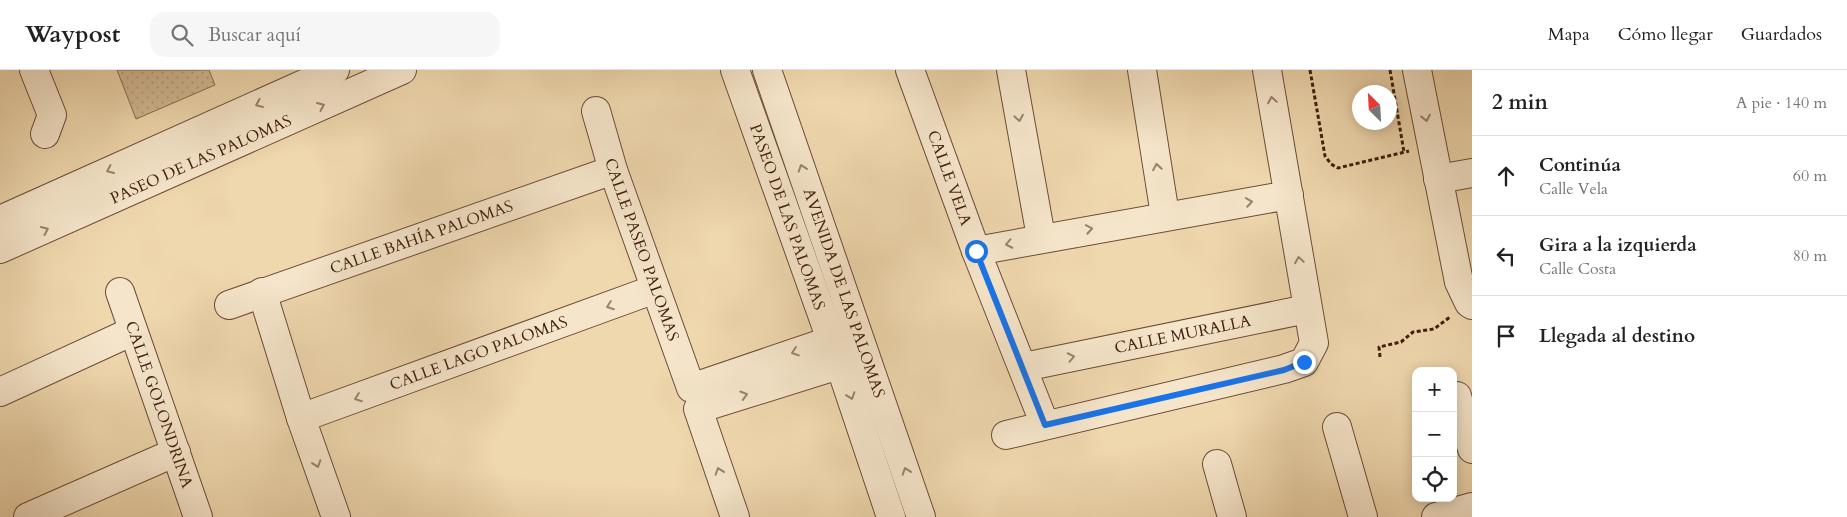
<!DOCTYPE html>
<html lang="es">
<meta charset="utf-8">
<style>
:root{--surface:#fff;--page:#f6f6f6;--text:#222;--muted:#767676;--line:#e0e0e0}
body{margin:0;font-family:Cardo,serif;background:var(--page);color:var(--text)}
.controls{position:absolute;right:15px;bottom:15px;display:grid;overflow:hidden;border-radius:10px;box-shadow:0 2px 12px #0003}
.controls button{width:45px;height:45px;display:grid;place-items:center;padding:0;border:0;border-bottom:1px solid var(--line);background:var(--surface);color:var(--text);font:25px sans-serif}
.compass{position:absolute;left:1352px;top:15px;width:45px;height:45px;border-radius:50%;background:var(--surface);box-shadow:0 2px 12px #0003;rotate:336deg}
.stop{position:absolute;width:15px;height:15px;margin:-11px;border:4px solid #1a73e8;border-radius:50%;background:#fff}
.stop.end{background:#1a73e8;border-color:#fff;box-shadow:0 1px 5px #0008}
.list{margin:0;padding:0;list-style:none}
h2{display:flex;justify-content:space-between;align-items:center;height:65px;margin:0;padding:0 20px;font-size:21px}
h2 small{font-size:16px;font-weight:400;color:var(--muted)}
.list li{display:grid;grid-template-columns:32px 1fr auto;gap:15px;align-items:center;box-sizing:border-box;height:80px;padding:0 20px;border-top:1px solid var(--line)}
.list b{display:block;font-size:19px;white-space:nowrap}
.list p{margin:0;font-size:16px;white-space:nowrap;color:var(--muted)}
.list em{font-size:16px;font-style:normal;color:var(--muted)}
.icon{flex:none;width:28px;height:28px;fill:none;stroke:currentColor;stroke-width:2;stroke-linecap:round;stroke-linejoin:round}
.map{position:relative;flex:none;width:1472px;height:447px;overflow:hidden}
header{display:flex;align-items:center;gap:30px;box-sizing:border-box;height:70px;padding:0 25px;background:var(--surface);border-bottom:1px solid var(--line)}
header strong{font-size:24px}
nav{display:flex;gap:28px;margin-inline-start:auto;font-size:18px}
.search{width:350px;height:45px;background:var(--page);display:flex;align-items:center;gap:12px;box-sizing:border-box;padding:0 18px;border-radius:15px;color:var(--muted);font-size:19px}
main{display:flex}
aside{flex:1;background:var(--surface)}
.map>svg:first-child{display:block}
</style>
<header>
<strong>Waypost</strong>
<div class="search"><svg class="icon" aria-label="search" viewBox="0 0 24 24"><circle cx="10" cy="10" r="6"/><path d="M15 15l6 6"/></svg>Buscar aquí</div>
<nav><a>Mapa</a><a>Cómo llegar</a><a>Guardados</a></nav>
</header>
<main>
<div class="map">
<svg width="1472" height="447" viewBox="0 0 1472 447">
<defs>
<pattern id="green-dots" width="8" height="8" patternUnits="userSpaceOnUse" patternTransform="scale(1.25)"><rect width="8" height="8" fill="#d1b893"/><path d="M2 2h.1M6 6h.1" fill="none" stroke="#b49e7e" stroke-width="1.8" stroke-linecap="round"/></pattern>
</defs>
<rect width="100%" height="100%" fill="#efd7ae"/>
<filter id="stains"><feTurbulence type="fractalNoise" baseFrequency=".004" numOctaves="4"/><feColorMatrix values="0 0 0 0 .2 0 0 0 0 .09 0 0 0 0 .02 0 0 0 .5 -.17"/></filter>
<radialGradient id="worn" r=".72"><stop offset=".6" stop-color="#630" stop-opacity="0"/><stop offset="1" stop-color="#630" stop-opacity=".3"/></radialGradient>
<path fill="url(#green-dots)" stroke="#886b50" d="M 117,0 L 209,0 L 215,15 L 136,49 Z"/>
<g fill="none" stroke-linecap="round" stroke-linejoin="round">
<g stroke="#6c4c36" stroke-width="30">
<g id="minor">
<path d="M 34,0 L 52,45 L 45,64"/>
<path id="s1" d="M 735,0 L 840,295 L 891,447"/>
<path id="s2" d="M 767,0 L 921,447"/>
<path id="s3" d="M 910,0 L 976,181 L 1045,355"/>
<path d="M 1011,0 L 1041,167"/>
<path d="M 1142,0 L 1165,145"/>
<path d="M 1417,0 L 1459,212 L 1469,233 L 1472,235"/>
<path id="s4" d="M 596,41 L 613,100 L 691,318 L 847,265"/>
<path d="M 1438,109 L 1472,103"/>
<path d="M 0,150 L 335,0"/>
<path id="s5" d="M 0,179 L 402,0"/>
<path d="M 976,181 L 1289,125"/>
<path id="s6" d="M 120,222 L 198,447"/>
<path d="M 262,222 L 301,348 L 336,447"/>
<path id="s7" d="M 229,235 L 613,100"/>
<path id="s8" d="M 1024,297 L 1307,239"/>
<path d="M 0,322 L 133,261"/>
<path d="M 1457,326 L 1472,379"/>
<path id="s9" d="M 301,348 L 655,219"/>
<path d="M 1337,357 L 1363,447"/>
<path d="M 1006,365 L 1284,299 L 1304,292 L 1314,273 L 1267,0"/>
<path d="M 1217,394 L 1232,447"/>
<path d="M 28,447 L 176,382"/>
<path d="M 735,447 L 698,339 L 858,289"/>
<path d="M 1436,447 L 1472,437"/>
</g>
</g>
<path stroke="#401e0e" stroke-width="3" stroke-dasharray="4 2.5" stroke-linecap="butt" d="M 1310,0 L 1325,86 L 1331,94 L 1338,98 L 1409,81
M 1390,0 L 1404,82
M 1380,287 L 1379,277 L 1401,272 L 1413,262 L 1434,259 L 1450,247"/>
<use href="#minor" stroke="#f5e5ca" stroke-width="28"/>
</g>
<defs><path id="oneway-chevron" d="M-2-3.5L2.5 0L-2 3.5" fill="none" stroke-width="1.6" stroke-linecap="round" stroke-linejoin="round" transform="scale(1.25)"/></defs>
<g stroke="#9a826c">
<use href="#oneway-chevron" transform="translate(1272 30) rotate(-100)"/>
<use href="#oneway-chevron" transform="translate(259 34) rotate(156)"/>
<use href="#oneway-chevron" transform="translate(321 36) rotate(-24)"/>
<use href="#oneway-chevron" transform="translate(1019 48) rotate(80)"/>
<use href="#oneway-chevron" transform="translate(1426 48) rotate(79)"/>
<use href="#oneway-chevron" transform="translate(1157 97) rotate(-99)"/>
<use href="#oneway-chevron" transform="translate(802 98) rotate(-109)"/>
<use href="#oneway-chevron" transform="translate(110 100) rotate(156)"/>
<use href="#oneway-chevron" transform="translate(1249 132) rotate(-9)"/>
<use href="#oneway-chevron" transform="translate(1089 159) rotate(-10)"/>
<use href="#oneway-chevron" transform="translate(45 160) rotate(-24)"/>
<use href="#oneway-chevron" transform="translate(1009 174) rotate(168)"/>
<use href="#oneway-chevron" transform="translate(1299 190) rotate(-99)"/>
<use href="#oneway-chevron" transform="translate(610 236) rotate(160)"/>
<use href="#oneway-chevron" transform="translate(795 282) rotate(161)"/>
<use href="#oneway-chevron" transform="translate(1071 287) rotate(-12)"/>
<use href="#oneway-chevron" transform="translate(744 325) rotate(-17)"/>
<use href="#oneway-chevron" transform="translate(851 326) rotate(71)"/>
<use href="#oneway-chevron" transform="translate(358 328) rotate(160)"/>
<use href="#oneway-chevron" transform="translate(317 394) rotate(71)"/>
<use href="#oneway-chevron" transform="translate(719 401) rotate(-109)"/>
<use href="#oneway-chevron" transform="translate(906 401) rotate(-109)"/>
</g>
<g fill="none" stroke-linecap="round" stroke-linejoin="round">
<path stroke="#1a73e8" stroke-width="6" d="M 976,181 L 1045,355 L 1284,300 L 1304,292"/>
</g>
<g text-anchor="middle" dominant-baseline="central" stroke-width="5" stroke-linejoin="round" paint-order="stroke">
<g font-size="16" fill="#401e0e" stroke="#f5e5ca">
<text stroke="none"><textPath href="#s5" startOffset="220">PASEO DE LAS PALOMAS</textPath></text>
<text stroke="none"><textPath href="#s3" startOffset="115">CALLE VELA</textPath></text>
<text stroke="none"><textPath href="#s1" startOffset="156">PASEO DE LAS PALOMAS</textPath></text>
<text stroke="none"><textPath href="#s7" startOffset="204">CALLE BAHÍA PALOMAS</textPath></text>
<text stroke="none"><textPath href="#s4" startOffset="146">CALLE PASEO PALOMAS</textPath></text>
<text stroke="none"><textPath href="#s2" startOffset="236">AVENIDA DE LAS PALOMAS</textPath></text>
<text stroke="none"><textPath href="#s8" startOffset="162">CALLE MURALLA</textPath></text>
<text stroke="none"><textPath href="#s9" startOffset="189">CALLE LAGO PALOMAS</textPath></text>
<text stroke="none"><textPath href="#s6" startOffset="119">CALLE GOLONDRINA</textPath></text>
</g>
</g>
<rect width="100%" height="100%" filter="url(#stains)"/>
<rect width="100%" height="100%" fill="url(#worn)"/>
</svg>
<div class="controls">
<button>+</button>
<button>−</button>
<button><svg class="icon" aria-label="locate" viewBox="0 0 24 24"><circle cx="12" cy="12" r="6"/><path d="M12 2v4M12 18v4M2 12h4M18 12h4"/></svg></button>
</div>
<svg class="compass" viewBox="-18 -18 36 36"><path d="M0-13l5 13h-10z" fill="#e53935"/><path d="M0 13l5-13h-10z" fill="#767676"/></svg>
<div class="stop" style="left:976px;top:181px"></div>
<div class="stop end" style="left:1304px;top:292px"></div>
</div>
<aside>
<h2>2 min<small>A pie · 140 m</small></h2>
<ul class="list">
<li><svg class="icon" aria-label="ahead" viewBox="0 0 24 24"><path d="M12 20V5M6 11l6-6 6 6"/></svg><div><b>Continúa</b><p>Calle Vela</p></div><em>60 m</em></li>
<li><svg class="icon" aria-label="left" viewBox="0 0 24 24"><path d="M17 20v-9H6M10 6l-5 5 5 5"/></svg><div><b>Gira a la izquierda</b><p>Calle Costa</p></div><em>80 m</em></li>
<li><svg class="icon" aria-label="arrive" viewBox="0 0 24 24"><path d="M6 21V4h12l-3 4 3 4H6"/></svg><div><b>Llegada al destino</b></div></li>
</ul>
</aside>
</main>
